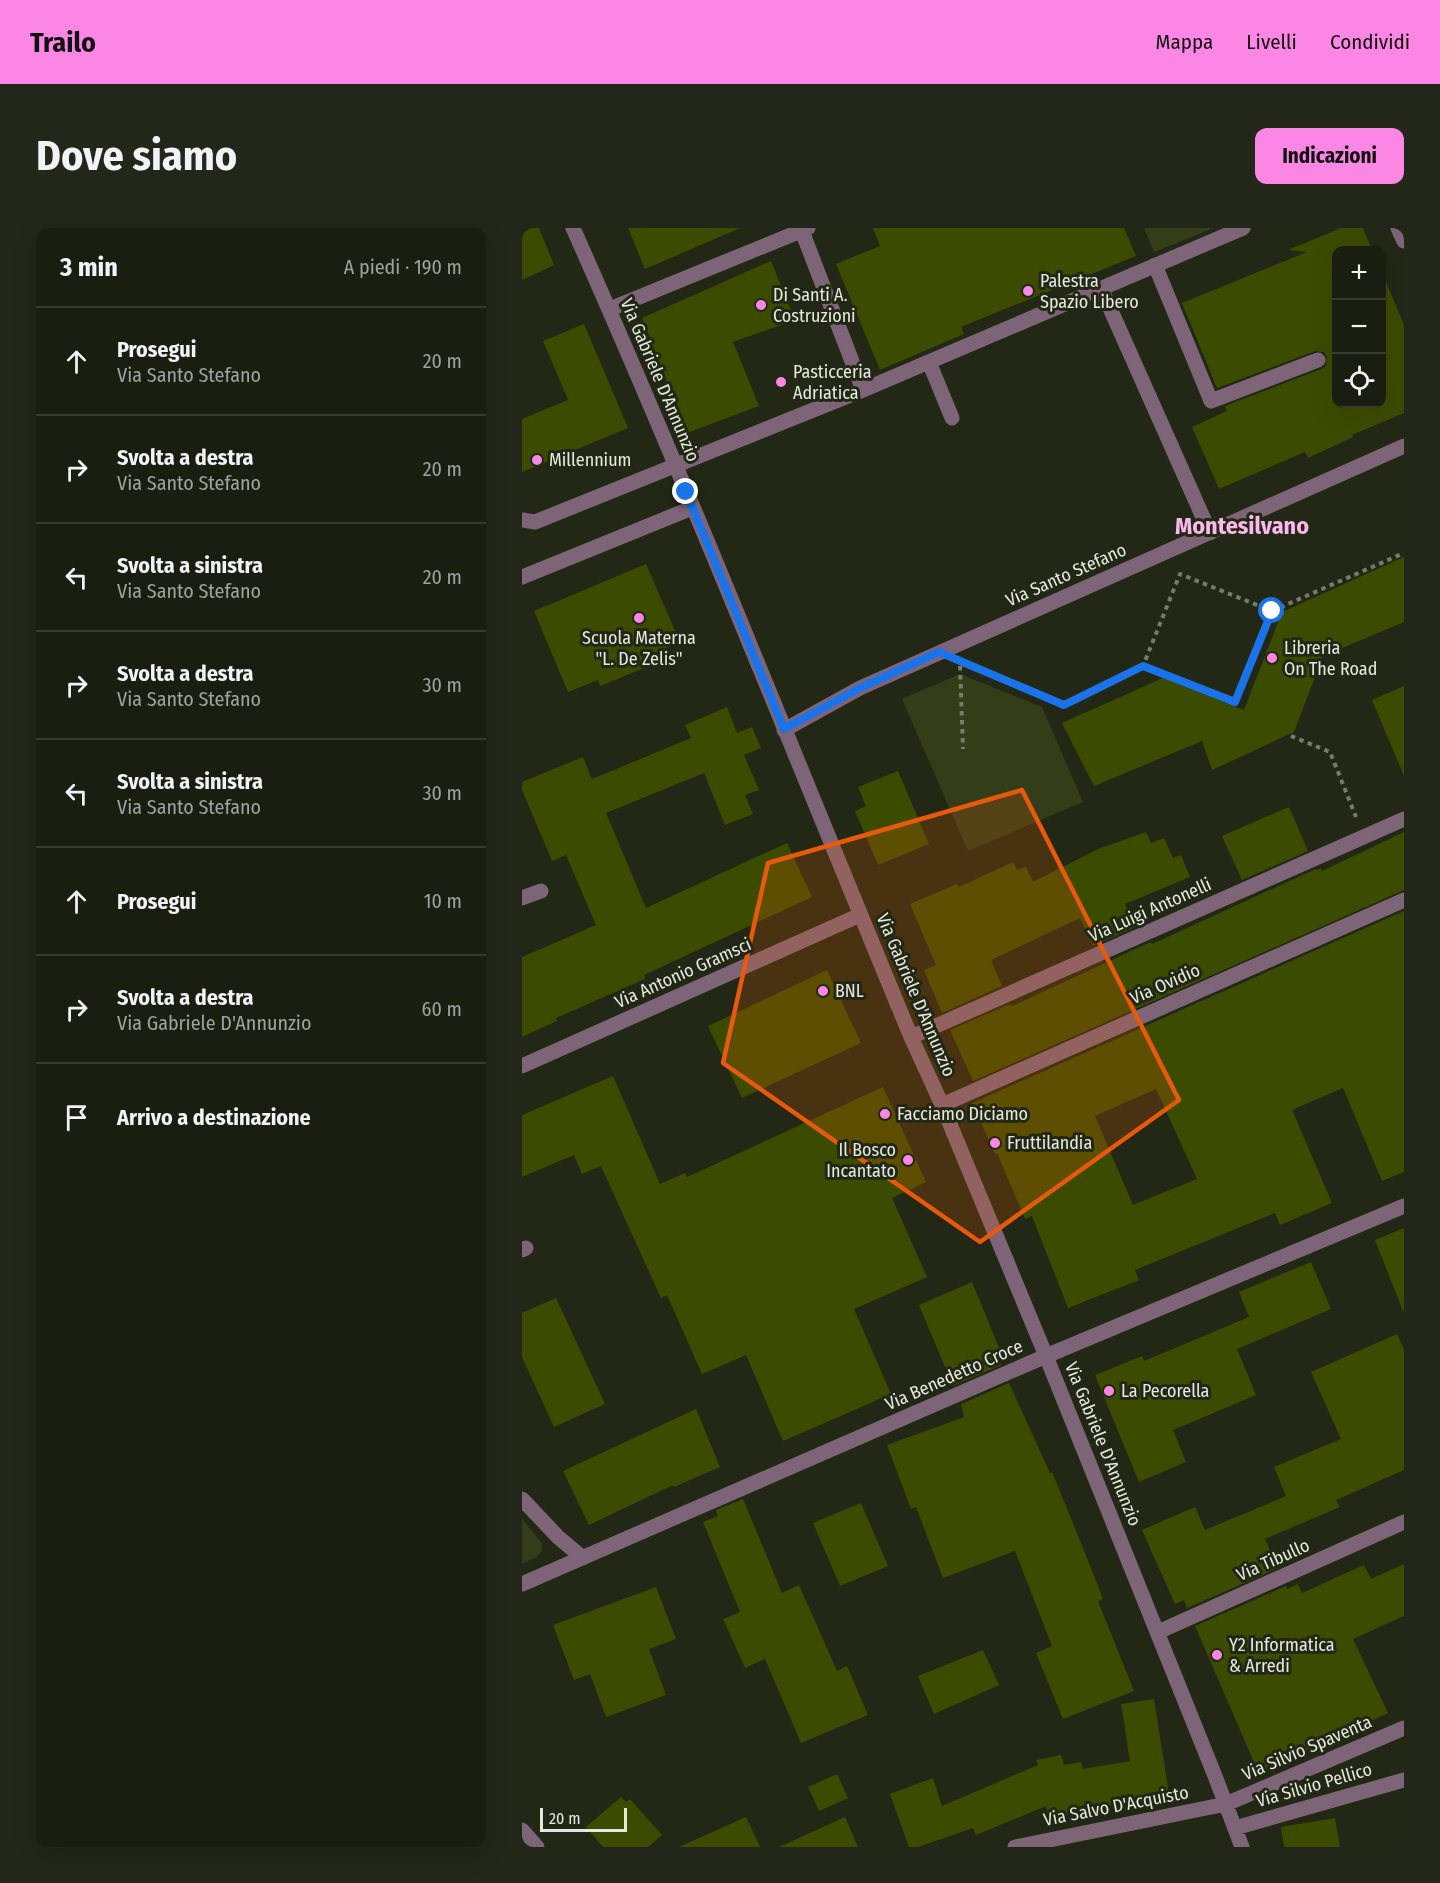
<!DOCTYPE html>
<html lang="it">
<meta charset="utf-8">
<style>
:root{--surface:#1a1e10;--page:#232719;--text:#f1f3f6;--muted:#9fa29f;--line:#383c30;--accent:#fc86e4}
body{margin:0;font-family:"Fira Sans Condensed",sans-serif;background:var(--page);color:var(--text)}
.controls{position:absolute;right:18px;top:18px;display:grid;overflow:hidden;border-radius:12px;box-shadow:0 6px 24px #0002}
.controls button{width:54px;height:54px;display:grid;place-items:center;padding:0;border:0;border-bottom:2px solid var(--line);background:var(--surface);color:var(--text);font:30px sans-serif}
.scale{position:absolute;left:18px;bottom:15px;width:87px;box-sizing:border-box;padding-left:6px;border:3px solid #e5e9dd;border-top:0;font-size:16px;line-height:21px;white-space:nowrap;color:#e5e9dd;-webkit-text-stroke:4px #222815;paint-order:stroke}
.stop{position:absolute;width:18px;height:18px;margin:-14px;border:4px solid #1a73e8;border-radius:50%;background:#fff}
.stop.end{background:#1a73e8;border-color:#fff;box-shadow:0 2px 6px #0008}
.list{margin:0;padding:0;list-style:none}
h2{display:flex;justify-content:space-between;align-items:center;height:78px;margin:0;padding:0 24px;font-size:26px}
h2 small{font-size:20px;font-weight:400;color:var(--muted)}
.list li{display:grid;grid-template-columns:39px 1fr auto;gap:18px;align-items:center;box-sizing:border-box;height:108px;padding:0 24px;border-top:2px solid var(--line)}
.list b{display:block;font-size:22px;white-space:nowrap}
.list p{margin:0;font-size:20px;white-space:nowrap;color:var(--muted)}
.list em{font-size:20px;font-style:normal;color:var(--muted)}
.icon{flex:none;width:33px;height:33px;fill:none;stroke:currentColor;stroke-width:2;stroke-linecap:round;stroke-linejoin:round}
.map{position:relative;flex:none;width:882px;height:1619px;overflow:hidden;border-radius:12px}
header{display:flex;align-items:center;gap:36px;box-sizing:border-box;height:84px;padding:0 30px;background:var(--accent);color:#111}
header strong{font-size:28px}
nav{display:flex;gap:33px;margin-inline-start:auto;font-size:21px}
.intro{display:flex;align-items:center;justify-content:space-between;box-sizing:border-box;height:144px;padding:0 36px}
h1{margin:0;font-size:42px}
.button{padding:15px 27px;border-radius:12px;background:var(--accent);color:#111;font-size:21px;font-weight:700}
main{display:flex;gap:36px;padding:0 36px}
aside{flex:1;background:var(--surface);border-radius:12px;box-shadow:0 6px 24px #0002}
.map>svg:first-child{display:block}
</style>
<header>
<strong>Trailo</strong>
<nav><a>Mappa</a><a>Livelli</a><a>Condividi</a></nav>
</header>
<div class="intro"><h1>Dove siamo</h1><a class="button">Indicazioni</a></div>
<main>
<aside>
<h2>3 min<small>A piedi · 190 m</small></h2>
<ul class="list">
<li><svg class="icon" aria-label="ahead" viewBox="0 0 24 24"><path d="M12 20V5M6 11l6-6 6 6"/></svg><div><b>Prosegui</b><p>Via Santo Stefano</p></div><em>20 m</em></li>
<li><svg class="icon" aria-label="right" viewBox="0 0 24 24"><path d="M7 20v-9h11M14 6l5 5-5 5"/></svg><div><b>Svolta a destra</b><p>Via Santo Stefano</p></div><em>20 m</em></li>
<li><svg class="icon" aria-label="left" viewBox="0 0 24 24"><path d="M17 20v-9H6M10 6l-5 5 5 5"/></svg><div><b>Svolta a sinistra</b><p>Via Santo Stefano</p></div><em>20 m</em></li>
<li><svg class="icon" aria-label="right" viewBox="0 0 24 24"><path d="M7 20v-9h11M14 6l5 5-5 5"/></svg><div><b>Svolta a destra</b><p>Via Santo Stefano</p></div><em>30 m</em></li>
<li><svg class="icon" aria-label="left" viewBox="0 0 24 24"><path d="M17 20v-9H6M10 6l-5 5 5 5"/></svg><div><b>Svolta a sinistra</b><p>Via Santo Stefano</p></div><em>30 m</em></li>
<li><svg class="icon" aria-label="ahead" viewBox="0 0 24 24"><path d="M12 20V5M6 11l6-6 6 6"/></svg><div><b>Prosegui</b></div><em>10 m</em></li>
<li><svg class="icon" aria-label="right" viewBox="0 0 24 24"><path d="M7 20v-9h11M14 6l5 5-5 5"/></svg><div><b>Svolta a destra</b><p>Via Gabriele D'Annunzio</p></div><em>60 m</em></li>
<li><svg class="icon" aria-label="arrive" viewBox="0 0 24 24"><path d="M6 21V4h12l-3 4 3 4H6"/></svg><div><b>Arrivo a destinazione</b></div></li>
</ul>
</aside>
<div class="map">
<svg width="882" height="1619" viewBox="0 0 882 1619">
<rect width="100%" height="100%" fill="#222815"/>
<path fill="#333e18" d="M 622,0 L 692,0 L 632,24 Z
M 438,446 L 520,479 L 561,574 L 446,623 L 380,471 Z
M 0,1291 L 20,1315 L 20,1323 L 13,1330 L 0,1336 Z"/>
<path fill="#3b4c01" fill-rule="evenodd" d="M 0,0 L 17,0 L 32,37 L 0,52 Z
M 106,0 L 218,0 L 123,41 Z
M 351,0 L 602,0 L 614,28 L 439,99 L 442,106 L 358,142 L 314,36 L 358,18 Z
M 819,0 L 841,0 L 850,22 L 814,22 L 814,176 L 860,176 L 860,44 L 882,97 L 882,185 L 830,207 L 831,209 L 786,230 L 783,224 L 697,261 L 670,199 L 705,183 L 703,178 L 799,141 L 804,138 L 805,129 L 802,124 L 793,123 L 695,160 L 660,75 L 785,24 L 766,22 Z
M 249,33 L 273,92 L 211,114 L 237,178 L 165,205 L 120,90 Z
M 62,96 L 106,200 L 0,244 L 0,191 L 46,172 L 21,113 Z
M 882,329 L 882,394 L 801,428 L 772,504 L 690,542 L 680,513 L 572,558 L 540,495 L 641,450 L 722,482 L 760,384 Z
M 124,336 L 158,414 L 123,429 L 127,438 L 78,458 L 76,452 L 46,464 L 12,383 Z
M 882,458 L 882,548 L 850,472 Z
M 205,479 L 215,505 L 230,499 L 239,520 L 222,527 L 237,562 L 223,567 L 231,586 L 203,597 L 182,545 L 84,585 L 124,680 L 265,615 L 290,669 L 122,747 L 123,751 L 34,790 L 35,793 L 0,809 L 0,729 L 74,697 L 44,627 L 30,633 L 0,562 L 0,554 L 61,529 L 70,551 L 169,510 L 163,497 Z
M 376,543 L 407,616 L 356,637 L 333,583 L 344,578 L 336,559 Z
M 767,579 L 786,623 L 720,652 L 700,608 Z
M 624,604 L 629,615 L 642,610 L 651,630 L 659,627 L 668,649 L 603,676 L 614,699 L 571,718 L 558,690 L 469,732 L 480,758 L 420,785 L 402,742 L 414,737 L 388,676 L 435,656 L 437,659 L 491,634 L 495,642 L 504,639 L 511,654 L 576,621 Z
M 882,604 L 882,662 L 451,853 L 428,802 L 488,776 L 490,778 L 622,717 L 629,714 L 630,716 L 794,641 L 795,642 L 799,640 L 800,643 Z
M 882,683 L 882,944 L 860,953 L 821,860 L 770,882 L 810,975 L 758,997 L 753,985 L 613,1042 L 617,1052 L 546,1080 L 510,988 L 503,991 L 475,925 L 473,926 L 450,875 ZM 634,861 L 675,951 L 611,977 L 573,888 Z
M 305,742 L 339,815 L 220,870 L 186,798 Z
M 91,848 L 138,956 L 163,945 L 165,949 L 361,859 L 404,954 L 370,970 L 405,1049 L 332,1081 L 369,1166 L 261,1213 L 224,1127 L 180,1146 L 145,1067 L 139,1070 L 79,938 L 60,946 L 52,927 L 0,949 L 0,887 Z
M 882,1000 L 882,1082 L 881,1083 L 853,1012 Z
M 789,1034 L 809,1081 L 715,1121 L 734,1167 L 651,1202 L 664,1234 L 617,1254 L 573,1147 L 620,1128 L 622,1133 L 727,1089 L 717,1064 Z
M 450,1054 L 478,1122 L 474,1124 L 479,1137 L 431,1158 L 397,1077 Z
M 34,1070 L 83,1176 L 32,1199 L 0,1129 L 0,1085 Z
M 875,1106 L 882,1122 L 882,1242 L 814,1272 L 818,1279 L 743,1311 L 756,1340 L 665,1380 L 662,1372 L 653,1376 L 620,1302 L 673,1279 L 683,1302 L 764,1268 L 752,1239 L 819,1211 L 789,1144 Z
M 487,1155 L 528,1245 L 530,1244 L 561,1320 L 581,1371 L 576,1373 L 612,1463 L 541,1491 L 514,1425 L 530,1418 L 493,1323 L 421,1350 L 394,1279 L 389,1281 L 365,1217 L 442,1189 L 439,1176 Z
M 174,1181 L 198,1239 L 152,1259 L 151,1257 L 67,1297 L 41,1243 Z
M 221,1271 L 260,1365 L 277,1357 L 315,1443 L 325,1438 L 346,1487 L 279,1515 L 243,1431 L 223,1440 L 201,1391 L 218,1384 L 181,1294 L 196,1288 L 194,1282 Z
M 339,1275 L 366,1338 L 318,1358 L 291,1295 Z
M 882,1336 L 882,1388 L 831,1411 L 866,1485 L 737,1546 L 673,1398 L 764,1358 L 765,1361 L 776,1356 L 780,1365 L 842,1337 L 849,1351 Z
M 134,1359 L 154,1411 L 127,1421 L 144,1467 L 84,1489 L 68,1446 L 52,1452 L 31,1397 Z
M 461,1422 L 477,1457 L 412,1486 L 396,1448 Z
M 632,1471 L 648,1572 L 599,1579 L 599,1576 L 526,1590 L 524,1578 L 454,1607 L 451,1600 L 396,1619 L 387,1619 L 368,1566 L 411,1550 L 420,1578 L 516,1537 L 514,1532 L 539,1527 L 542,1537 L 559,1534 L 561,1541 L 608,1533 L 599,1476 Z
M 315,1546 L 326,1570 L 297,1583 L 286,1559 Z
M 99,1569 L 104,1574 L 108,1571 L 140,1607 L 126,1619 L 81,1619 L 64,1599 Z
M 224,1589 L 238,1619 L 157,1619 Z
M 323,1589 L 336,1619 L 257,1619 Z
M 813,1590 L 818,1619 L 762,1619 L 759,1599 Z"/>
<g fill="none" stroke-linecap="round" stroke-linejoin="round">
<path stroke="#767b6b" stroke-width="4" stroke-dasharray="4.5 4.5" stroke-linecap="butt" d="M 750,383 L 882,325
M 447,437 L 542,477 L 621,438 L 658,346 L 750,383 L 713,474 L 621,438
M 438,438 L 441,521
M 769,508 L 808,524 L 834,589"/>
<path stroke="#7d6477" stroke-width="15" d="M 51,0 C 170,267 277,539 389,809 L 420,877 L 524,1128 L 693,1548 L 720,1619
M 876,0 L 882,13
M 280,3 L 341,162
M 633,37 L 689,173 L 796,132
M 579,60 L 688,305
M 88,81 L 286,0
M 407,134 L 430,190
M 0,292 L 13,294 L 341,162 L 721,0
M 0,349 L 170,280
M 262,502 L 338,460 L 882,218
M 0,670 L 19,663
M 389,809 L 882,591
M 0,838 L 338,687
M 420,877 L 882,672
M 0,1022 L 4,1020
M 0,1271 L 36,1309 L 61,1330
M 0,1356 L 524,1128 L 882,978
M 636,1404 L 882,1294
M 713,1600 L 882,1552
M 0,1602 L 15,1619
M 493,1619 L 704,1576 L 882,1500"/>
</g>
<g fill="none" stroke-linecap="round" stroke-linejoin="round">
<path stroke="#1a73e8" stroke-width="8" d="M 164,264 L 262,501 L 338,460 L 417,424 L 542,477 L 621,438 L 713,474 L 750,383"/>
</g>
<path fill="#e8590c" fill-opacity="0.2" stroke="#e8590c" stroke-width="4.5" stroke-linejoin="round" d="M 500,562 L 657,872 L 458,1014 L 201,835 L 246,635 Z"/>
<g fill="#fc86e4" stroke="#222815" stroke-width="2">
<circle cx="506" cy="63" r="6"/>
<circle cx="239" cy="77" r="6"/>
<circle cx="259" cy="154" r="6"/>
<circle cx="15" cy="232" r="6"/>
<circle cx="117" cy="390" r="6"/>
<circle cx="750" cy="430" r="6"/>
<circle cx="301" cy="763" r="6"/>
<circle cx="363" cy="886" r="6"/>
<circle cx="473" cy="915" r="6"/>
<circle cx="386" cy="932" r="6"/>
<circle cx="587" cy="1163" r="6"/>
<circle cx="695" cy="1427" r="6"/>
</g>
<g text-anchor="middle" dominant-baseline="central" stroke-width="6" stroke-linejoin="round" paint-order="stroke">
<g font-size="18" fill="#e5e9dd" stroke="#222815" text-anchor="start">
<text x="518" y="53">Palestra<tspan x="518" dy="21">Spazio Libero</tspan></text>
<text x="251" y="67">Di Santi A.<tspan x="251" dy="21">Costruzioni</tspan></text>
<text x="271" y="144">Pasticceria<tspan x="271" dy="21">Adriatica</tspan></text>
<text x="27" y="232">Millennium</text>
<text x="117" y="410" text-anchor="middle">Scuola Materna<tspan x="117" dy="21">"L. De Zelis"</tspan></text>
<text x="762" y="420">Libreria<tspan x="762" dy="21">On The Road</tspan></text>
<text x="313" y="763">BNL</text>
<text x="375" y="886">Facciamo Diciamo</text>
<text x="485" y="915">Fruttilandia</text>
<text x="374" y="922" text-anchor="end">Il Bosco<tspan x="374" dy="21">Incantato</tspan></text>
<text x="599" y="1163">La Pecorella</text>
<text x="707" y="1417">Y2 Informatica<tspan x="707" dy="21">&amp; Arredi</tspan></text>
</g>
<g font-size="18" fill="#e5e9dd" stroke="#222815">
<text transform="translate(138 152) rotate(67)">Via Gabriele D'Annunzio</text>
<text transform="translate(544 347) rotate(-24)">Via Santo Stefano</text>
<text transform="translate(628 682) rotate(-24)">Via Luigi Antonelli</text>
<text transform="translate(161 745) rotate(-24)">Via Antonio Gramsci</text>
<text transform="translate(643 756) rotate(-24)">Via Ovidio</text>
<text transform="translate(394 767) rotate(67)">Via Gabriele D'Annunzio</text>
<text transform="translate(432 1147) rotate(-24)">Via Benedetto Croce</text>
<text transform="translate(581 1216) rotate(68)">Via Gabriele D'Annunzio</text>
<text transform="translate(751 1332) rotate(-24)">Via Tibullo</text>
<text transform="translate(785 1520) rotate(-23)">Via Silvio Spaventa</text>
<text transform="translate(792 1557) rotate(-16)">Via Silvio Pellico</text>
<text transform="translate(594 1578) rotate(-11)">Via Salvo D'Acquisto</text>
</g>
<g font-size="24" font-weight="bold" fill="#fbb8eb" stroke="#222815">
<text x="720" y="298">Montesilvano</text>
</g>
</g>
</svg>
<div class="controls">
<button>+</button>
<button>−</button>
<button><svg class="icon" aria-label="locate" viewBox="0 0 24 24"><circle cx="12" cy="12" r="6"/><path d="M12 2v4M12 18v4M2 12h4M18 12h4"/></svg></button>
</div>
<div class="scale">20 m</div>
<div class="stop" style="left:750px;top:383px"></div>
<div class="stop end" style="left:164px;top:264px"></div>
</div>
</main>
